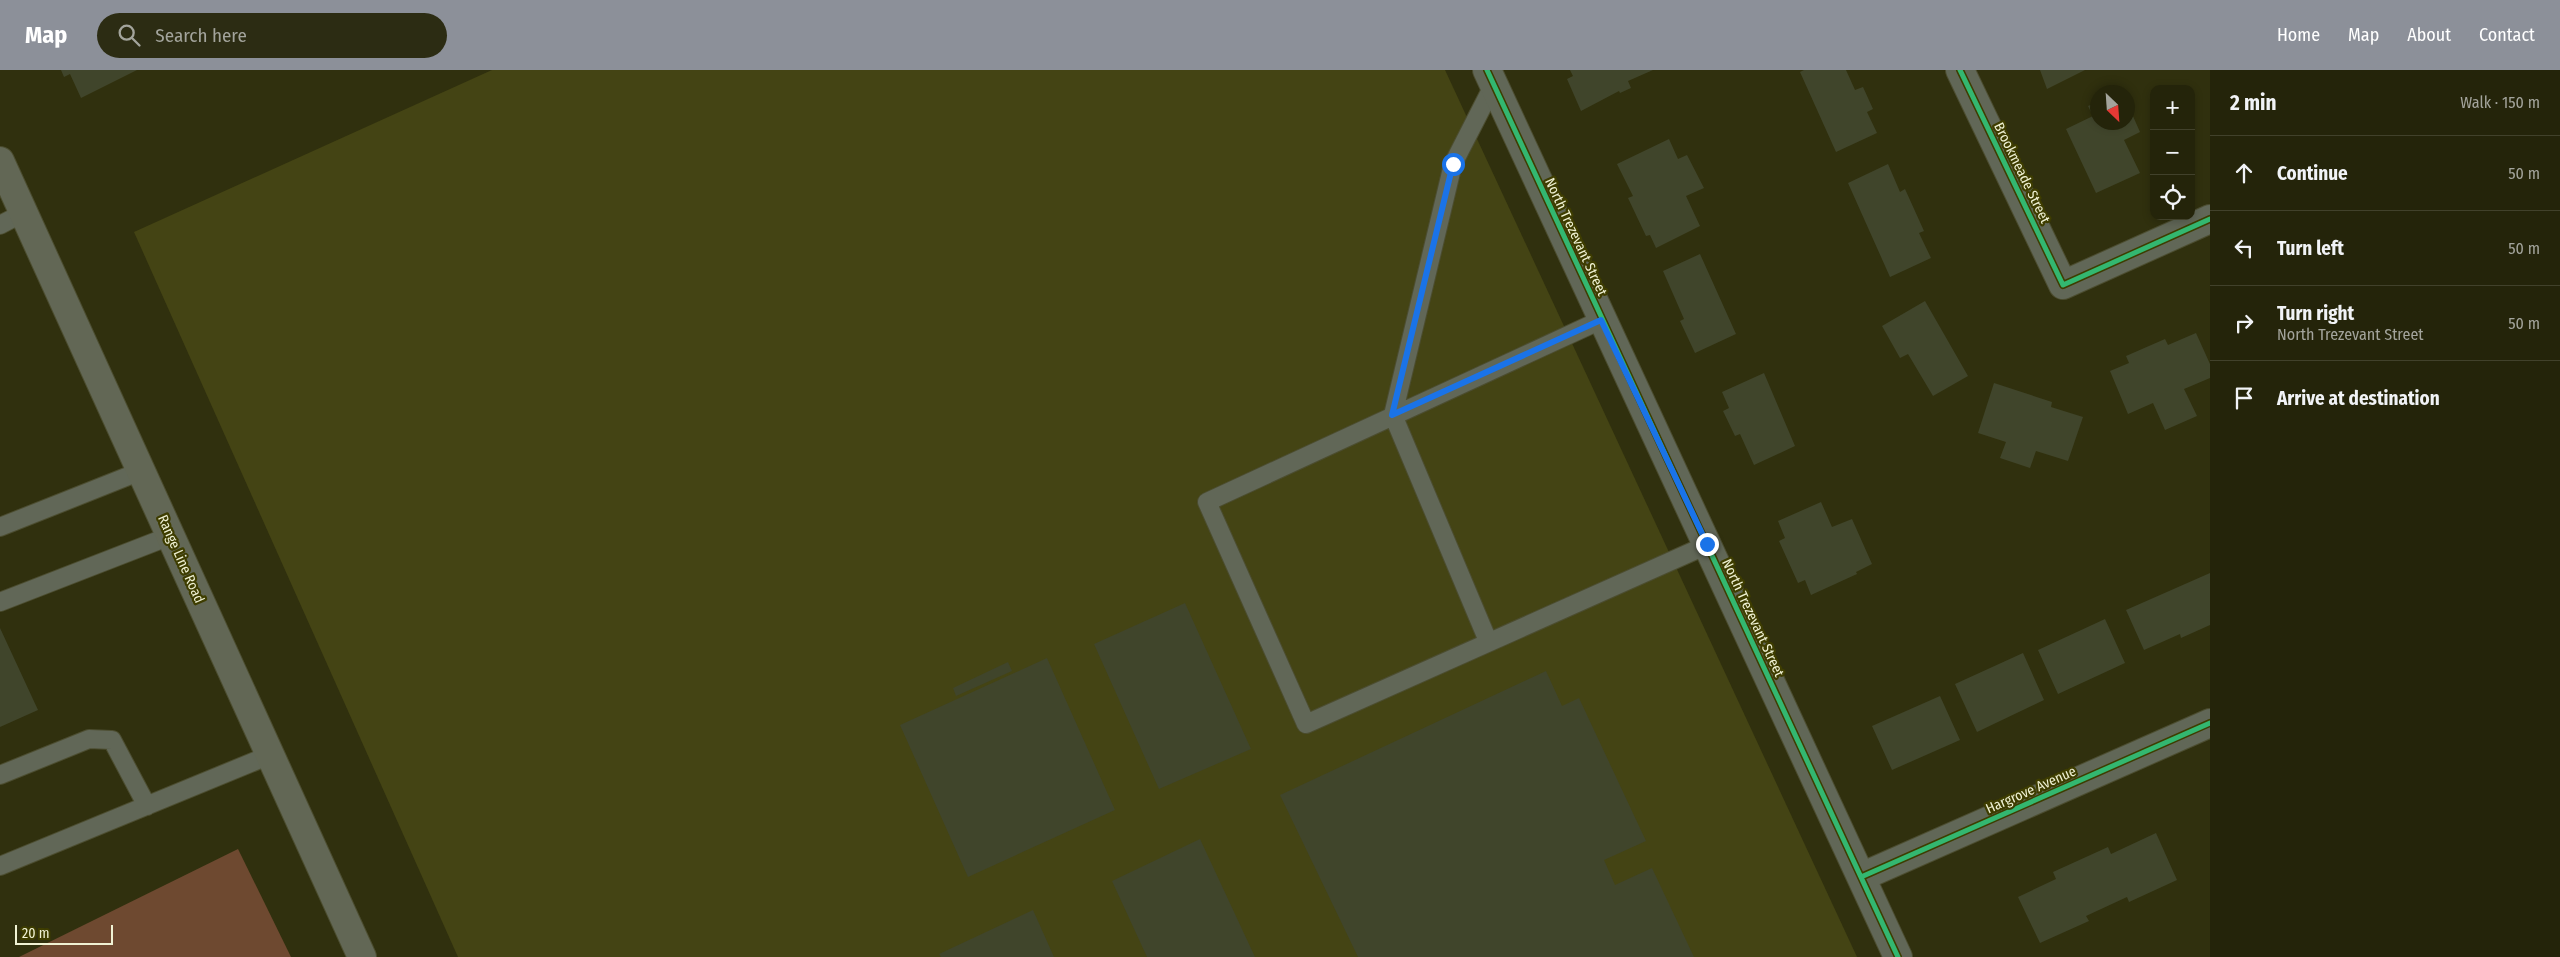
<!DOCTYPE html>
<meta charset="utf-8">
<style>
:root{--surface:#24240a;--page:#2c2c13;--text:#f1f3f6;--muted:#a3a49c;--line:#41412b;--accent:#8c9099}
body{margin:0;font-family:"Fira Sans Condensed",sans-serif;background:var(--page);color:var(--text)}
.controls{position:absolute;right:15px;top:15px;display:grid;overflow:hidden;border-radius:10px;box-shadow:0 2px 8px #0003}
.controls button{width:45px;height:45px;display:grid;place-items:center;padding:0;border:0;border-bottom:1px solid var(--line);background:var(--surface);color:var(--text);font:25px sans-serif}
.compass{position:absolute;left:2090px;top:15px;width:45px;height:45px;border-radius:50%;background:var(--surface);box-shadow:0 2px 8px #0003;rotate:155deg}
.scale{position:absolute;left:15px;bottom:12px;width:98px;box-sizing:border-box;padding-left:5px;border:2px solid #f0f2d4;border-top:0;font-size:14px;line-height:18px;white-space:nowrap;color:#f0f2d4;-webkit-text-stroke:4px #3e3d00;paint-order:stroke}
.stop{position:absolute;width:15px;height:15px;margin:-11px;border:4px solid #1a73e8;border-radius:50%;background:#fff}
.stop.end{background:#1a73e8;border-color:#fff;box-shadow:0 1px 5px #0008}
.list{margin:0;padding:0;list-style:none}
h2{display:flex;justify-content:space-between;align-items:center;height:65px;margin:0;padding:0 20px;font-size:21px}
h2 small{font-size:16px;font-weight:400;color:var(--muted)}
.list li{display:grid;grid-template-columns:32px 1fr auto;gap:15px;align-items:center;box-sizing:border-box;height:75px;padding:0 20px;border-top:1px solid var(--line)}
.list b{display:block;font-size:19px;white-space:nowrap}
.list p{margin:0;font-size:16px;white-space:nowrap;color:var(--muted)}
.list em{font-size:16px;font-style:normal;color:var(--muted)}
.icon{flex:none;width:28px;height:28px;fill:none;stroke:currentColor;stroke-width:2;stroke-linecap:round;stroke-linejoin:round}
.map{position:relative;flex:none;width:2210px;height:887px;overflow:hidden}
header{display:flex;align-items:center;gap:30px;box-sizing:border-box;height:70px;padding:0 25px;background:var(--accent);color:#fff}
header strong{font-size:24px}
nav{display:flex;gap:28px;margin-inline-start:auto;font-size:18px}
.search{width:350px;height:45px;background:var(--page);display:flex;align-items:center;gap:12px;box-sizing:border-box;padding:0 18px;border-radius:28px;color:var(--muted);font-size:19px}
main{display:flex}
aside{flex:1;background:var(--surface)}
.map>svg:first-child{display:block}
</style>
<header>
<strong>Map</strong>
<div class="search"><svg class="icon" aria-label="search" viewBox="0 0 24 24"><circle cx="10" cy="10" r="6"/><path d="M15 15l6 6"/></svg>Search here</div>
<nav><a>Home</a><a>Map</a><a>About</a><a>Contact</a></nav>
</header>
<main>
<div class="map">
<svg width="2210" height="887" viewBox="0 0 2210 887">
<rect width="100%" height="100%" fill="#30300e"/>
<path fill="#444414" d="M 492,0 L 1445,0 L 1857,887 L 458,887 L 134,162 Z"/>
<path fill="#6e4930" d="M 238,779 L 291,887 L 19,887 Z"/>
<path fill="#40452b" d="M 61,0 L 137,0 L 81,28 L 70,4 L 64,7 Z
M 1570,0 L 1653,0 L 1628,11 L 1631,18 L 1620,23 L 1619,21 L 1581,41 L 1567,9 L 1573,6 Z
M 1804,0 L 1846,0 L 1855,20 L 1863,17 L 1873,39 L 1867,42 L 1877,63 L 1836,82 L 1800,2 Z
M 2040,0 L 2085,0 L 2047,19 Z
M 2098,32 L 2098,52 L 2128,52 L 2128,35 L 2140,62 L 2124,70 L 2140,103 L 2096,123 L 2066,59 L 2093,46 L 2088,36 Z
M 1669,69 L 1678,89 L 1687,85 L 1704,118 L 1686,126 L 1700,156 L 1656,178 L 1650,165 L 1646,166 L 1628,128 L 1633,126 L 1617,94 Z
M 1888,94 L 1900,122 L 1905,119 L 1924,161 L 1919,163 L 1931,188 L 1890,207 L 1848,113 Z
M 1700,184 L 1736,264 L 1695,283 L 1680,251 L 1684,249 L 1663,201 Z
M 1925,231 L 1968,306 L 1933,326 L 1908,284 L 1900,288 L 1882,256 Z
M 2196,263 L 2210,294 L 2210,308 L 2184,319 L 2197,346 L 2165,360 L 2153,333 L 2128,344 L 2110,301 L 2129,293 L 2126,286 L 2165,269 L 2168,275 Z
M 1764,303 L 1795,376 L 1754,395 L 1740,364 L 1735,366 L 1723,341 L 1729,338 L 1722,322 Z
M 1994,313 L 2052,332 L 2051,337 L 2083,347 L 2068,391 L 2036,381 L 2030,398 L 2000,388 L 2006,372 L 1978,363 Z
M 1821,432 L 1832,457 L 1852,449 L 1872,494 L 1856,502 L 1857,504 L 1811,525 L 1805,510 L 1798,513 L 1779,471 L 1785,468 L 1778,451 Z
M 2210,503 L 2210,555 L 2181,568 L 2180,564 L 2144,580 L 2126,540 Z
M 1185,533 L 1251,679 L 1159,719 L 1094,574 Z
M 2105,549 L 2125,593 L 2058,624 L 2038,580 Z
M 0,558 L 38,640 L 0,657 Z
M 2023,583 L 2044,630 L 1977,662 L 1955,614 Z
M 1047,588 L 1115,740 L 968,807 L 900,655 Z
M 1008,592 L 1012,601 L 956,626 L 953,618 Z
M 1546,601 L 1562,636 L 1579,628 L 1646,771 L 1604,790 L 1615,815 L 1652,798 L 1694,887 L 1358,887 L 1280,725 Z
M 1940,626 L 1960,670 L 1892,700 L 1872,656 Z
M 2156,763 L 2177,810 L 2129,832 L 2127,827 L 2086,846 L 2089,851 L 2040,873 L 2018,827 L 2056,809 L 2053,802 L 2108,777 L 2111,784 Z
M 1200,769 L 1255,887 L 1147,887 L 1112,811 Z
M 1033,840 L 1054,887 L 941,887 L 939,884 Z"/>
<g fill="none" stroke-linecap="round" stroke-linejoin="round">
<g stroke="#4c4d30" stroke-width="20">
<path id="lane" d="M 0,155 L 23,143
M 1601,250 L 1207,432 L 1306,654 L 1707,475
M 0,457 L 141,401
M 0,532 L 170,466
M 1488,571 L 1393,345 L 1453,94 L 1494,14
M 0,705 L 89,669 L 112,670 L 147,736
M 0,796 L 270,685"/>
</g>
<g stroke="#4c4d30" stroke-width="30">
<path id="street" d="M 1487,0 L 1898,887
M 1960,0 L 2063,215 L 2210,149
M 1861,807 L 2210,653"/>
</g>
<g stroke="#4c4d30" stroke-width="30">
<path id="secondary" d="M 0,91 L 362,887"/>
</g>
<use href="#lane" stroke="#616757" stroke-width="18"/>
<use href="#street" stroke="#616757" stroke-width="28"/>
<use href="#secondary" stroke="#626755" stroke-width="28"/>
<g stroke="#3e3d00" stroke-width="8">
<path id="cycleway" d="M 1487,0 L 1898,887
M 1960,0 L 2063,215 L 2210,149
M 1861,807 L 2210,653"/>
</g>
<use href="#cycleway" stroke="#33b770" stroke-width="5"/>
</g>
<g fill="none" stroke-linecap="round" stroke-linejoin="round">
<path stroke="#1a73e8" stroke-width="6" d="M 1453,94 L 1392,345 L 1601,250 L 1707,474"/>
</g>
<g text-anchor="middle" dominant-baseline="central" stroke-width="4.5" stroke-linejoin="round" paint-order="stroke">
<g font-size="14" fill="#f0f2d4" stroke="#3e3d00">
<text transform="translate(2022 103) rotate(64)">Brookmeade Street</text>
<text transform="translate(1576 167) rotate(65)">North Trezevant Street</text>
<text transform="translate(181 489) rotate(66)">Range Line Road</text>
<text transform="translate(1753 548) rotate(65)">North Trezevant Street</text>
<text transform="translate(2031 720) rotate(-24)">Hargrove Avenue</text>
</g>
</g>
</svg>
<div class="controls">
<button>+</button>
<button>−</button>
<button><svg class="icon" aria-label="locate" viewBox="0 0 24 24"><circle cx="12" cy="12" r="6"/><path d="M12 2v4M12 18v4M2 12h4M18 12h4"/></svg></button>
</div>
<svg class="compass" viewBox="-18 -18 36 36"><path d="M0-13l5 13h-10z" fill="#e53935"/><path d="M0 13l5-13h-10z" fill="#a3a49c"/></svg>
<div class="scale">20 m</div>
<div class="stop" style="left:1453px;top:94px"></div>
<div class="stop end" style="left:1707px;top:474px"></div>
</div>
<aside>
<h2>2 min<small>Walk · 150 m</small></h2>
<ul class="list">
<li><svg class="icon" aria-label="ahead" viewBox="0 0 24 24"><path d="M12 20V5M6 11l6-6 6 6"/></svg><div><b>Continue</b></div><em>50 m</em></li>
<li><svg class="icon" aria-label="left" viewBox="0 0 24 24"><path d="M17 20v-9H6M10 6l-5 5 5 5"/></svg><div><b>Turn left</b></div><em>50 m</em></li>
<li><svg class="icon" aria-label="right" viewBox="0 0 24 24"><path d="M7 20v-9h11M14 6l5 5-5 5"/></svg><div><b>Turn right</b><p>North Trezevant Street</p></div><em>50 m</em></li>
<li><svg class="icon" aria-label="arrive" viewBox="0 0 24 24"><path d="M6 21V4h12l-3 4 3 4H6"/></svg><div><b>Arrive at destination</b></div></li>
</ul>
</aside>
</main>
